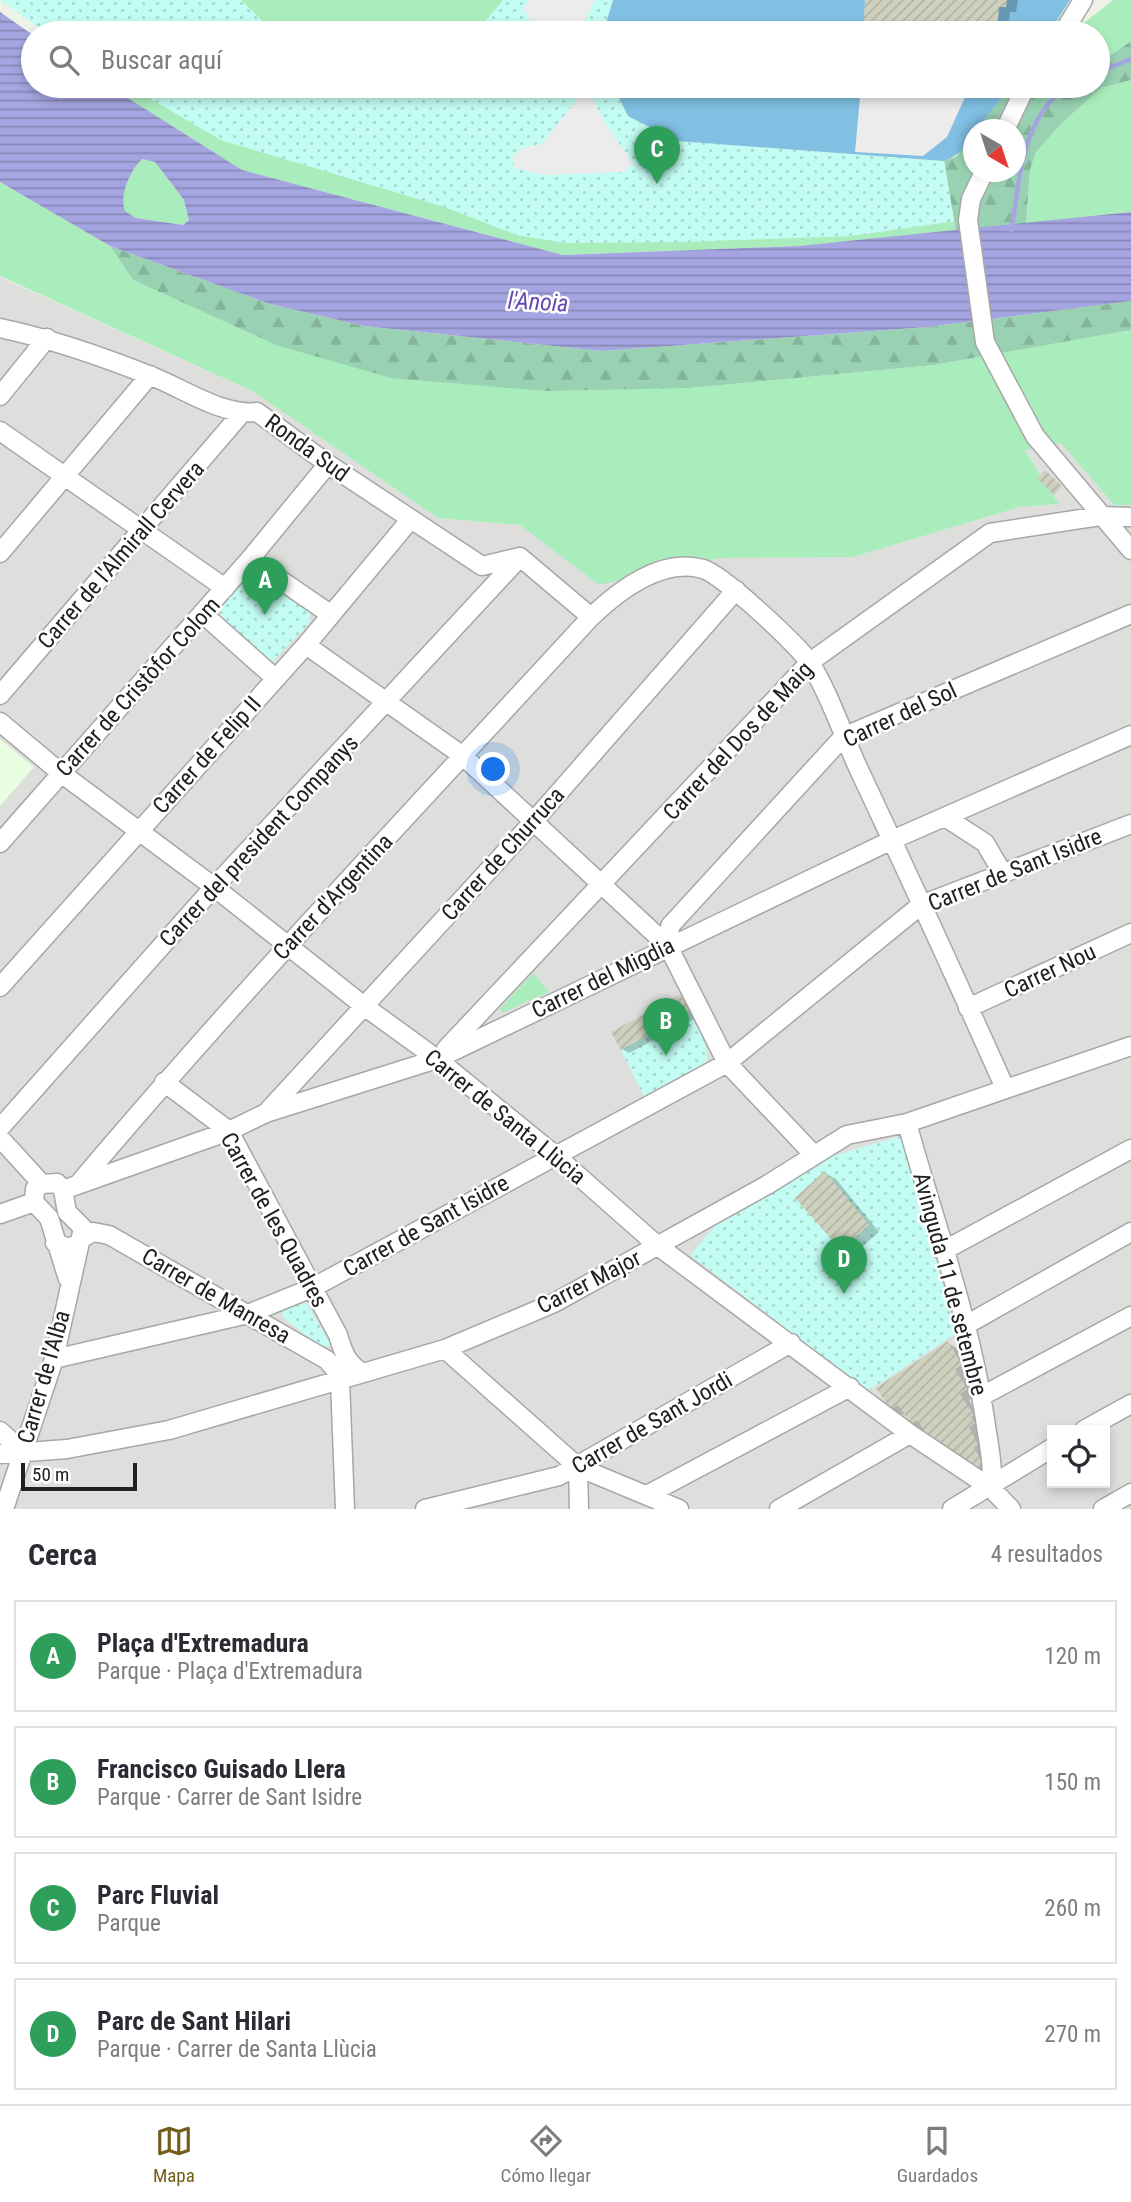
<!DOCTYPE html>
<html lang="es">
<meta charset="utf-8">
<style>
:root{--surface:#fff;--page:#f2f2f3;--text:#2b2b33;--muted:#7c7c81;--line:#e1e1e2;--accent:#755e1c}
body{margin:0;font-family:"Roboto Condensed",sans-serif;background:var(--page);color:var(--text)}
.controls{position:absolute;right:21px;bottom:21px;display:grid;overflow:hidden;border-radius:0px;box-shadow:0 4px 10px #0003}
.controls button{width:63px;height:63px;display:grid;place-items:center;padding:0;border:0;border-bottom:2px solid var(--line);background:var(--surface);color:var(--text);font:35px sans-serif}
.compass{position:absolute;left:963px;top:119px;width:63px;height:63px;border-radius:50%;background:var(--surface);box-shadow:0 4px 10px #0003;rotate:141deg}
.scale{position:absolute;left:21px;bottom:18px;width:116px;box-sizing:border-box;padding-left:7px;border:4px solid #202020;border-top:0;font-size:19px;line-height:24px;white-space:nowrap;color:#202020;-webkit-text-stroke:5px #fff;paint-order:stroke}
.you{position:absolute;left:494px;top:770px;width:24px;height:24px;margin:-18px;border:5px solid #fff;border-radius:50%;background:#1a73e8;box-shadow:0 0 0 10px #1a73e833}
.badge{display:grid;place-items:center;width:46px;height:46px;border-radius:50%;background:var(--accent);color:#fff;font-size:23px;font-weight:700}
.pin{position:absolute;translate:-50% -58px;filter:drop-shadow(0 2px 4px #0008)}
.pin::after{content:'';position:absolute;top:37px;width:24px;height:21px;background:inherit;clip-path:polygon(0 0,100% 0,50% 100%)}
.list{margin:0;padding:0;list-style:none}
h2{display:flex;justify-content:space-between;align-items:center;height:91px;margin:0;padding:0 28px;font-size:30px}
h2 small{font-size:23px;font-weight:400;color:var(--muted)}
.list li{display:grid;grid-template-columns:46px 1fr auto;gap:21px;align-items:center;box-sizing:border-box;height:112px;margin:0 14px 14px;padding:0 14px;border:2px solid var(--line);border-radius:0px}
.list b{display:block;font-size:26px;white-space:nowrap}
.list p{margin:0;font-size:23px;white-space:nowrap;color:var(--muted)}
.list em{font-size:23px;font-style:normal;color:var(--muted)}
.icon{flex:none;width:38px;height:38px;fill:none;stroke:currentColor;stroke-width:2;stroke-linecap:round;stroke-linejoin:round}
.map{position:relative;flex:none;width:1131px;height:1509px;overflow:hidden}
.search{position:absolute;background:var(--surface);box-shadow:0 4px 10px #0003;left:21px;right:21px;top:21px;height:77px;display:flex;align-items:center;gap:18px;box-sizing:border-box;padding:0 24px;border-radius:38px;color:var(--muted);font-size:26px}
.sheet{height:595px;background:var(--surface)}
nav{display:flex;justify-content:space-around;align-items:center;box-sizing:border-box;height:98px;border-top:2px solid var(--line);background:var(--surface);font-size:19px;color:var(--muted)}
nav a{display:grid;justify-items:center;gap:4px}
nav .on{color:var(--accent)}
.map>svg:first-child{display:block}
</style>
<div class="map">
<svg width="1131" height="1509" viewBox="0 0 1131 1509">
<defs>
<pattern id="forest-firs" width="22" height="20" patternUnits="userSpaceOnUse" patternTransform="scale(1.75)"><rect width="22" height="20" fill="#99d2b3"/><path d="M5 1l3.5 6h-7zM16 11l3.5 6h-7z" fill="#84b49a"/></pattern>
<pattern id="park-dots" width="8" height="8" patternUnits="userSpaceOnUse" patternTransform="scale(1.75)"><rect width="8" height="8" fill="#c2fcf2"/><path d="M2 2h.1M6 6h.1" fill="none" stroke="#a6d8cf" stroke-width="1.8" stroke-linecap="round"/></pattern>
<pattern id="water-rules" width="6" height="5" patternUnits="userSpaceOnUse" patternTransform="scale(1.75)"><rect width="6" height="5" fill="#a5a6e1"/><path d="M0 2.5h6" fill="none" stroke="#8687b6"/></pattern>
<pattern id="building-hatch" width="6" height="6" patternUnits="userSpaceOnUse" patternTransform="scale(1.75)"><rect width="6" height="6" fill="#ced1bf"/><path d="M-1 1l2-2M0 6l6-6M5 7l2-2" fill="none" stroke="#b1b3a4"/></pattern>
</defs>
<rect width="100%" height="100%" fill="#edf1e6"/>
<path fill="#dededd" fill-rule="evenodd" d="M 0,277 L 252,391 L 438,518 L 520,525 L 599,585 L 720,558 L 853,557 L 1020,507 L 1059,504 L 1025,449 L 1061,443 L 1114,505 L 1131,505 L 1131,1509 L 0,1509 ZM 1052,1430 L 1105,1430 L 1105,1483 L 1052,1483 Z"/>
<path fill="#e9ffe1" d="M 0,739 L 34,767 L 0,806 Z"/>
<path fill="#aaedbc" d="M 241,0 L 503,0 L 476,33 L 274,33 Z
M 1113,0 L 1131,0 L 1131,41 L 1111,55 L 1098,58 L 1098,33 L 1049,33 L 1064,11 L 1084,23 Z
M 1131,80 L 1131,212 L 1026,224 L 1030,170 L 1036,152 L 1063,122 L 1101,88 Z
M 109,86 L 129,86 L 221,140 L 445,207 L 517,235 L 567,243 L 850,236 L 954,221 L 956,232 L 799,246 L 563,255 L 242,170 Z
M 142,159 L 155,162 L 184,200 L 189,220 L 183,225 L 136,218 L 124,211 C 119,195 130,171 142,159 Z
M 0,182 L 110,246 L 133,280 L 276,345 L 690,388 L 934,365 L 1131,330 L 1131,505 L 1114,505 L 1061,443 L 1025,450 L 1059,504 L 1020,507 L 853,557 L 720,558 L 599,585 L 520,525 L 438,518 L 252,391 L 0,276 Z
M 533,973 L 549,992 L 502,1013 L 500,1009 Z"/>
<path fill="url(#forest-firs)" d="M 1131,41 L 1131,80 L 1101,88 L 1063,122 L 1036,152 L 1030,170 L 1026,224 L 956,232 L 944,161 L 957,156 L 973,134 L 974,172 L 1016,172 L 1016,130 L 977,129 L 1011,86 L 1098,86 L 1098,58 L 1111,55 Z
M 110,246 L 270,304 L 364,326 L 602,351 L 927,327 L 1131,301 L 1131,330 L 934,365 L 690,388 L 546,391 L 391,378 L 276,345 L 133,280 Z"/>
<path fill="url(#park-dots)" d="M 0,0 L 241,0 L 274,33 L 46,33 Z
M 503,0 L 613,0 L 603,33 L 476,33 Z
M 129,86 L 613,86 L 628,116 L 677,141 L 944,161 L 954,221 L 850,236 L 682,242 L 567,243 L 517,235 L 445,207 L 221,140 Z
M 257,573 L 311,610 L 309,624 L 273,661 L 265,659 L 220,620 C 218,602 239,575 257,573 Z
M 691,1012 C 697,1027 714,1052 704,1067 L 644,1097 L 621,1050 Z
M 901,1136 L 957,1333 L 868,1391 L 690,1255 L 722,1218 L 825,1158 Z
M 305,1301 L 331,1345 L 323,1348 L 283,1318 L 282,1311 Z"/>
<path fill="#81c0e3" d="M 613,0 L 1070,0 L 1049,33 L 603,33 Z
M 613,86 L 1011,86 L 977,129 L 974,130 C 971,145 958,156 944,161 L 677,141 L 628,116 Z"/>
<path fill="#ececec" d="M 528,0 L 595,0 L 578,33 L 536,33 L 524,9 Z
M 861,86 L 970,86 L 947,137 L 923,156 L 855,152 Z
M 587,87 L 606,125 L 633,163 L 624,172 L 542,175 L 515,168 L 512,158 L 522,149 L 543,143 Z"/>
<path fill="url(#water-rules)" fill-rule="evenodd" d="M 0,12 L 33,35 L 33,86 L 109,86 L 242,170 L 563,255 L 799,246 L 1131,212 L 1131,301 L 927,327 L 602,351 L 364,326 L 270,304 L 110,246 L 0,182 ZM 142,159 L 155,162 L 184,200 L 189,220 L 183,225 L 136,218 L 125,211 C 119,195 130,171 142,159 Z"/>
<path fill="#0003" d="M 867,0 L 1018,0 L 1016,12 L 1010,12 L 1008,33 L 864,33 Z
M 681,996 L 689,1000 L 698,1017 L 629,1053 L 622,1049 Z
M 825,1173 L 836,1179 L 879,1232 L 853,1255 L 842,1249 Z
M 948,1343 L 958,1349 L 971,1371 L 964,1376 L 977,1395 L 969,1400 L 985,1429 L 986,1475 L 961,1455 L 949,1451 L 912,1423 L 905,1413 L 903,1415 L 893,1409 L 878,1389 Z"/>
<g fill="none" stroke-linecap="round" stroke-linejoin="round">
<path stroke="#a5a6e1" stroke-width="4.5" d="M 1098,72 L 1131,59
M 1011,230 C 1021,178 1020,119 1068,86"/>
</g>
<path fill="url(#building-hatch)" d="M 865,0 L 1007,0 L 1006,7 L 999,7 L 997,33 L 863,33 Z
M 1045,470 L 1062,486 L 1054,495 L 1037,478 Z
M 681,994 L 691,1012 L 621,1050 L 611,1032 Z
M 825,1171 L 869,1225 L 841,1250 L 795,1198 Z
M 948,1341 L 962,1365 L 955,1369 L 967,1389 L 960,1394 L 974,1415 L 971,1417 L 975,1423 L 969,1427 L 978,1445 L 974,1448 L 982,1461 L 977,1470 L 971,1468 L 962,1455 L 958,1457 L 952,1448 L 948,1451 L 943,1443 L 937,1447 L 932,1443 L 917,1420 L 911,1424 L 898,1405 L 891,1410 L 876,1388 Z"/>
<g fill="none" stroke-linecap="round" stroke-linejoin="round">
<g stroke="#a7a7a7" stroke-width="21">
<path id="minor" d="M 1063,33 L 1083,0
M 1005,130 L 1026,86
M 984,172 L 971,199 L 968,220 L 985,342 L 1035,436 L 1131,550
M 0,328 C 52,339 101,356 151,376 C 183,388 222,416 257,412 L 328,464 L 482,566 L 520,557
M 0,396 L 47,338
M 0,431 L 225,588
M 0,553 L 150,375
M 520,557 L 591,617
M 250,559 L 330,614
M 202,613 L 275,678
M 306,645 L 463,756 L 668,946 L 727,1063 L 814,1155
M 0,695 L 241,414
M 0,722 L 61,773 L 214,887 L 364,1006 L 437,1059 L 556,1156 L 658,1246 L 910,1434 L 991,1488 L 1011,1509
M 945,817 L 985,843 L 1002,872
M 0,843 L 250,559 L 328,464
M 668,946 L 670,926 L 843,737 L 1131,614
M 0,987 L 306,645 L 410,520
M 968,1008 L 1131,933
M 446,1049 L 810,662 L 990,533 L 1100,516 L 1131,517
M 164,1082 L 229,1131 L 338,1335 C 343,1352 347,1364 363,1373
M 266,1113 L 533,822 L 736,590
M 907,1123 C 934,1221 970,1318 985,1419 C 988,1442 994,1465 991,1488
M 0,1128 L 214,887 L 520,557
M 0,1138 L 42,1184
M 80,1182 C 244,988 419,804 591,617 C 618,591 662,557 703,569 C 722,574 799,646 810,663 C 830,694 845,741 861,774 C 910,878 958,983 1005,1088
M 63,1190 L 229,1131 L 266,1113 L 437,1059 L 892,840 L 1131,735
M 0,1214 L 34,1202
M 81,1239 L 93,1232 L 109,1235 L 327,1360 L 343,1379
M 55,1243 L 70,1248 L 80,1242 L 83,1228 L 67,1212 L 63,1190 L 57,1183 L 42,1184 L 35,1189 L 34,1202 L 49,1218 L 68,1279
M 943,1251 L 1131,1149
M 966,1325 L 1131,1232
M 445,1349 L 578,1467 L 679,1509
M 54,1359 L 248,1314 L 312,1288 L 727,1063 L 921,905 L 1131,824
M 340,1380 L 345,1509
M 982,1396 L 1131,1316
M 1084,1430 L 1131,1404
M 0,1431 L 22,1451
M 0,1454 L 67,1449 L 169,1430 L 445,1349 L 554,1303 L 767,1185 L 847,1135 L 907,1123 L 1131,1046
M 578,1467 L 579,1509
M 647,1495 L 850,1387
M 4,1509 L 54,1359 L 80,1242
M 425,1509 L 559,1476 L 791,1343
M 779,1509 L 910,1434
M 952,1509 L 1052,1448
M 1103,1509 L 1131,1493"/>
</g>
<use href="#minor" stroke="#fff" stroke-width="18"/>
</g>
<g text-anchor="middle" dominant-baseline="central" stroke-width="5" stroke-linejoin="round" paint-order="stroke">
<g font-size="23" fill="#202020" stroke="#fff">
<text transform="translate(307 448) rotate(36)">Ronda Sud</text>
<text transform="translate(121 555) rotate(-49)">Carrer de l'Almirall Cervera</text>
<text transform="translate(138 687) rotate(-48)">Carrer de Cristòfor Colom</text>
<text transform="translate(900 715) rotate(-25)">Carrer del Sol</text>
<text transform="translate(738 741) rotate(-47)">Carrer del Dos de Maig</text>
<text transform="translate(207 755) rotate(-48)">Carrer de Felip II</text>
<text transform="translate(259 841) rotate(-47)">Carrer del president Companys</text>
<text transform="translate(503 854) rotate(-48)">Carrer de Churruca</text>
<text transform="translate(1015 870) rotate(-22)">Carrer de Sant Isidre</text>
<text transform="translate(333 897) rotate(-47)">Carrer d'Argentina</text>
<text transform="translate(1050 971) rotate(-25)">Carrer Nou</text>
<text transform="translate(603 978) rotate(-26)">Carrer del Migdia</text>
<text transform="translate(505 1117) rotate(39)">Carrer de Santa Llùcia</text>
<text transform="translate(274 1220) rotate(61)">Carrer de les Quadres</text>
<text transform="translate(426 1226) rotate(-29)">Carrer de Sant Isidre</text>
<text transform="translate(589 1282) rotate(-27)">Carrer Major</text>
<text transform="translate(950 1284) rotate(75)">Avinguda 11 de setembre</text>
<text transform="translate(216 1296) rotate(30)">Carrer de Manresa</text>
<text transform="translate(44 1377) rotate(-74)">Carrer de l'Alba</text>
<text transform="translate(652 1423) rotate(-30)">Carrer de Sant Jordi</text>
</g>
<g font-size="24" font-style="italic" fill="#6347b6" stroke="#fff">
<text transform="translate(538 302) rotate(3)">l'Anoia</text>
</g>
</g>
</svg>
<div class="controls">
<button><svg class="icon" aria-label="locate" viewBox="0 0 24 24"><circle cx="12" cy="12" r="6"/><path d="M12 2v4M12 18v4M2 12h4M18 12h4"/></svg></button>
</div>
<svg class="compass" viewBox="-18 -18 36 36"><path d="M0-13l5 13h-10z" fill="#e53935"/><path d="M0 13l5-13h-10z" fill="#7c7c81"/></svg>
<div class="scale">50 m</div>
<div class="you"></div>
<div class="pin badge" style="left:265px;top:615px;background:#2e9e5b">A</div>
<div class="pin badge" style="left:666px;top:1056px;background:#2e9e5b">B</div>
<div class="pin badge" style="left:657px;top:184px;background:#2e9e5b">C</div>
<div class="pin badge" style="left:844px;top:1294px;background:#2e9e5b">D</div>
<div class="search"><svg class="icon" aria-label="search" viewBox="0 0 24 24"><circle cx="10" cy="10" r="6"/><path d="M15 15l6 6"/></svg>Buscar aquí</div>
</div>
<section class="sheet">
<h2>Cerca<small>4 resultados</small></h2>
<ul class="list">
<li><span class="badge" style="background:#2e9e5b">A</span><div><b>Plaça d'Extremadura</b><p>Parque · Plaça d'Extremadura</p></div><em>120 m</em></li>
<li><span class="badge" style="background:#2e9e5b">B</span><div><b>Francisco Guisado Llera</b><p>Parque · Carrer de Sant Isidre</p></div><em>150 m</em></li>
<li><span class="badge" style="background:#2e9e5b">C</span><div><b>Parc Fluvial</b><p>Parque</p></div><em>260 m</em></li>
<li><span class="badge" style="background:#2e9e5b">D</span><div><b>Parc de Sant Hilari</b><p>Parque · Carrer de Santa Llùcia</p></div><em>270 m</em></li>
</ul>
</section>
<nav>
<a class="on"><svg class="icon" aria-label="map" viewBox="0 0 24 24"><path d="M3 6l6-2 6 2 6-2v14l-6 2-6-2-6 2zM9 4v14M15 6v14"/></svg>Mapa</a>
<a><svg class="icon" aria-label="directions" viewBox="0 0 24 24"><path d="M12 3l9 9-9 9-9-9zM9 14v-3h6M13 9l2 2-2 2"/></svg>Cómo llegar</a>
<a><svg class="icon" aria-label="saved" viewBox="0 0 24 24"><path d="M7 4h10v16l-5-4-5 4z"/></svg>Guardados</a>
</nav>
